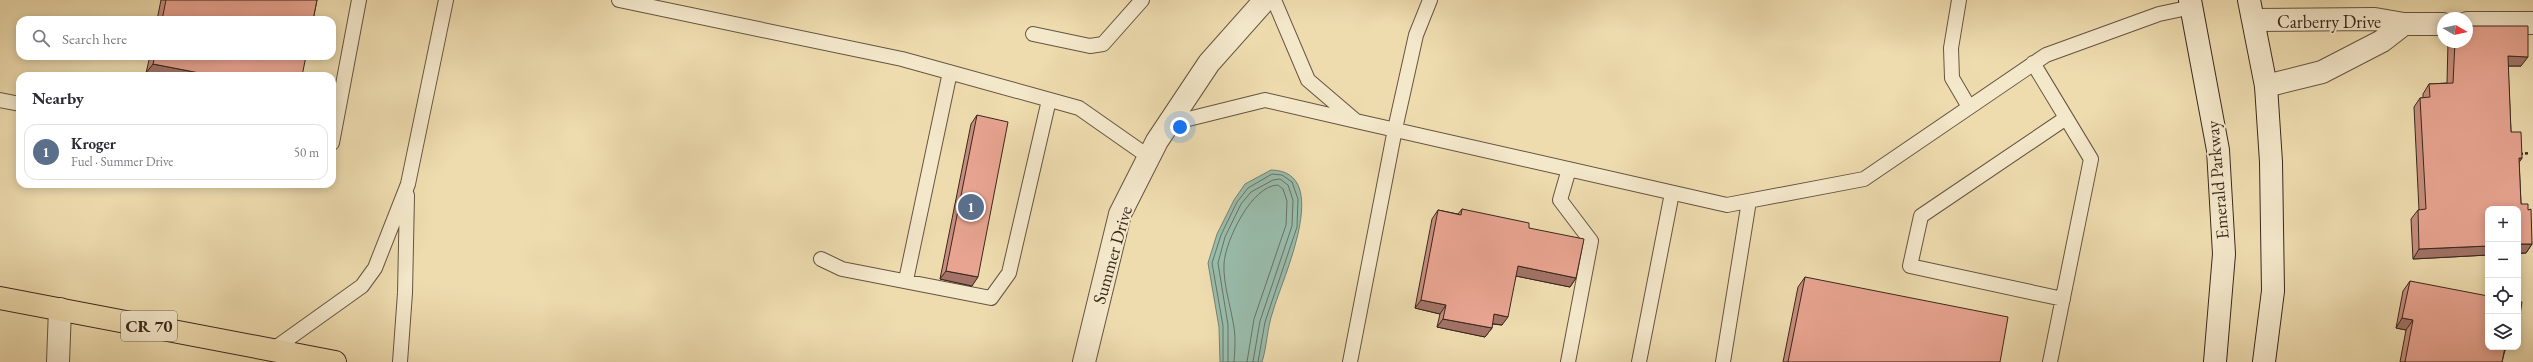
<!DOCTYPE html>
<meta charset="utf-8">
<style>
:root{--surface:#fff;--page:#f7f7f7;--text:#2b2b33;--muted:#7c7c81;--line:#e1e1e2;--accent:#0f766e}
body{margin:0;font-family:"EB Garamond",serif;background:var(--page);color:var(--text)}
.controls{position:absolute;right:12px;bottom:12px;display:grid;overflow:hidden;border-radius:8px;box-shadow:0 2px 10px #0003}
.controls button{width:36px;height:36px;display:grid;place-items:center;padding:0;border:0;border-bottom:1px solid var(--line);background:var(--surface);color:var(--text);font:20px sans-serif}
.compass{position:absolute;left:2437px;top:12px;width:36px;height:36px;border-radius:50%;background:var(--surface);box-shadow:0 2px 10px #0003;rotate:99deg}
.you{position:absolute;left:1180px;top:127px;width:14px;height:14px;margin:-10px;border:3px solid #fff;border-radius:50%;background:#1a73e8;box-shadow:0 0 0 6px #1a73e833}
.badge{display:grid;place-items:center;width:26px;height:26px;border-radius:50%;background:var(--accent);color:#fff;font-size:13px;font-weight:700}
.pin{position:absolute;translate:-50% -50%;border:2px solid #fff;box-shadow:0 1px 4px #0006}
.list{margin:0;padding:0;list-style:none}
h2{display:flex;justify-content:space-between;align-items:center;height:52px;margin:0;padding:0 16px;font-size:17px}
h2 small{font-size:13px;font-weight:400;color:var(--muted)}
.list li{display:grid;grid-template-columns:26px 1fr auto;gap:12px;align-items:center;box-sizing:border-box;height:56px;margin:0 8px 8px;padding:0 8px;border:1px solid var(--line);border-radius:12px}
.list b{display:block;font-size:15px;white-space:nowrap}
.list p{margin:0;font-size:13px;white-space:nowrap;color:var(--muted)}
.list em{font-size:13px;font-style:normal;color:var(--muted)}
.icon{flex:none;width:22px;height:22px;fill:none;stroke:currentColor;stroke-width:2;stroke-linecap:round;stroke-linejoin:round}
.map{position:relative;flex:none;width:2533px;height:362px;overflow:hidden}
.search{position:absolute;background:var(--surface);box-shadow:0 2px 10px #0003;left:16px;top:16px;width:320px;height:44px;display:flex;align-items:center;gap:10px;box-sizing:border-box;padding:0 14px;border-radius:12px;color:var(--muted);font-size:15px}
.panel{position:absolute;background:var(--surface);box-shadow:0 2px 10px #0003;left:16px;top:72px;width:320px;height:116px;border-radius:12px}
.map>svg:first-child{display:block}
</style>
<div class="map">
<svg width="2533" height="362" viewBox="0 0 2533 362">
<rect width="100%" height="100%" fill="#eedcaf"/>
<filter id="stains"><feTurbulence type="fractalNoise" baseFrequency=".005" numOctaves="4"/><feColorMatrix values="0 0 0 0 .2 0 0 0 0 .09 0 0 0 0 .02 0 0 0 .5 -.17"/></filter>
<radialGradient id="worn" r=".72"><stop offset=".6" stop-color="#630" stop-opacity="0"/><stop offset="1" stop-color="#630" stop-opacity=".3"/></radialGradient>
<path fill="#99bcab" stroke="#738072" d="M 1271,170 C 1334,171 1282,279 1273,311 C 1267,328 1267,346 1262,362 L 1220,362 L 1219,327 L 1208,263 L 1217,234 L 1234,200 L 1245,184 Z"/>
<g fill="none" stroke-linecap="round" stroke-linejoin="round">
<path stroke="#697264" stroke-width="1" d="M 1223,362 L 1223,326 L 1212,263 L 1221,235 L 1237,202 L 1248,188 L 1272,174 L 1282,175 L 1292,182 L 1298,199 L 1297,227 L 1265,322 L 1258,362
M 1228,362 L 1228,325 L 1218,263 L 1225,237 L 1241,204 L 1251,192 L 1273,180 L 1280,179 L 1288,185 L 1293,200 L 1292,226 L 1260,321 L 1253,362
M 1234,362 C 1235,349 1236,335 1233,322 C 1230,304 1223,282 1224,264 C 1225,241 1252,185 1278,185 L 1283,189 L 1287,201 L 1286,225 L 1254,319 L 1247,362"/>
<g stroke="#665441" stroke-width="16">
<path id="lane" d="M 619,0 L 902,59 L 1079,108 L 1149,157
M 1959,0 L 1951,48 L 1952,78 L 1969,107
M 1033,34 L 1090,46 L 1103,44 L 1142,0
M 2033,63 L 2091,159 L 2050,362
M 0,100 L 20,104
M 1356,121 L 1727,205 L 1864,179 L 2046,55 L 2159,14 L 2192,7
M 1168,124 L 1265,100 L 1356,121 L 1308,80 L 1274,0
M 332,143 L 359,0
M 821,259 L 842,269 L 991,298 L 1009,273 L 1049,100
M 906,280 L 950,72
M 2063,299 L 1910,266 L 1921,216 L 2066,118
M 271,351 L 362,286 L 375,268 L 408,184 L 446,0
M 400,362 L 405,293 L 407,195
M 1350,362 L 1395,129 L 1416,35 L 1430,0
M 1568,362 L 1591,241 L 1560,200 L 1569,169
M 1639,362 L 1672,193
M 1723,362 L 1749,201"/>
</g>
<g stroke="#665441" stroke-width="24">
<path id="street" d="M 2254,20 L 2375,19 L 2404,24 L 2443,24
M 2467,23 L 2533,23
M 2266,86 L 2322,72 L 2382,41 L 2404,24
M 58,362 L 60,309
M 1084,362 L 1120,214 L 1157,141 L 1209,63 L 1265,0"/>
</g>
<g stroke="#39271c" stroke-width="24">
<path id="secondary" d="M 2190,0 L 2218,150 L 2224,254 L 2215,362
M 2249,0 L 2266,86 L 2271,162 L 2273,291 L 2264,362"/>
</g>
<g stroke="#39271c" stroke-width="24">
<path id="primary" d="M 0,298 L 335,362"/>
</g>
<path stroke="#39271c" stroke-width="2.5" stroke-dasharray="3 2" stroke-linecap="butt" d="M 2520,154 L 2530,153"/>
<use href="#lane" stroke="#f4e8cb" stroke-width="14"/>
<use href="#street" stroke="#f4e8cb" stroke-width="22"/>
<use href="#secondary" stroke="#f4e8cb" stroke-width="22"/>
<use href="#primary" stroke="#eedcaf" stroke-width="22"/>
</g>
<path fill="#c88d7d" stroke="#39271c" d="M 161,0 L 317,0 L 313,20 L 157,20 Z
M 2448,42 L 2467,42 L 2521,66 L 2508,66 L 2511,132 L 2522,158 L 2519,162 L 2521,204 L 2532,244 L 2526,253 L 2413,259 L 2411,219 L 2418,210 L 2419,210 L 2414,107 L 2420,98 L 2423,98 L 2423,94 L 2429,84 L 2447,83 Z
M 150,56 L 306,56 L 146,73 Z
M 977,115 L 972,286 L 940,279 L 971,124 Z
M 1462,209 L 1529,228 L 1576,278 L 1570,287 L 1516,276 L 1502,325 L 1492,324 L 1492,328 L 1485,337 L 1437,327 L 1440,314 L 1415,308 L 1432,219 L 1438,210 L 1458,214 Z
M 1805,277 L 2000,362 L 1783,362 L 1798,287 Z
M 2410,281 L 2488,347 L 2509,347 L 2506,350 L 2505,350 L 2502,362 L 2400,362 L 2406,330 L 2396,328 L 2403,291 Z"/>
<path fill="#a27366" stroke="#39271c" d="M 2508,56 L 2528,57 L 2521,66 L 2501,66 Z
M 153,64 L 215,76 L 160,76 L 146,73 Z
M 2519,158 L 2522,158 L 2516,167 Z
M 2518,244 L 2532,244 L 2526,253 L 2518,253 Z
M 2488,246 L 2488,255 L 2413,259 L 2419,249 Z
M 1518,266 L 1576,278 L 1570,287 L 1511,275 Z
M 946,271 L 978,277 L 972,286 L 940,279 Z
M 1421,300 L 1446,305 L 1440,314 L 1415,308 Z
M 1494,314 L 1508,317 L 1502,325 L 1488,323 Z
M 2402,318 L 2413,320 L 2406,330 L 2396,328 Z
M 1443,319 L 1492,328 L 1485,337 L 1437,327 Z
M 2502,347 L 2509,347 L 2506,350 L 2500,349 Z"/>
<path fill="#e8a491" stroke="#39271c" d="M 166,0 L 317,0 L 313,20 L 162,20 Z
M 2467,25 L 2473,26 L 2528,26 L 2528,57 L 2508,56 L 2511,132 L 2521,132 L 2522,158 L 2519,158 L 2521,204 L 2528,204 L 2528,210 L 2531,209 L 2532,244 L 2518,244 L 2518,209 L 2488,209 L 2488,246 L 2419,249 L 2418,210 L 2426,209 L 2420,98 L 2430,97 L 2429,84 L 2453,83 L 2455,42 L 2467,42 Z
M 155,56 L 306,56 L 302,76 L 215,76 L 153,64 Z
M 977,115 L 1008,122 L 978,277 L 946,271 Z
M 1462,209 L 1529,223 L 1529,228 L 1584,239 L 1576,278 L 1518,266 L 1508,317 L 1494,314 L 1492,328 L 1443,319 L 1446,305 L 1421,300 L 1438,210 L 1461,215 Z
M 1805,277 L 2008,317 L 2000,362 L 1788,362 Z
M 2410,281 L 2488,296 L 2488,347 L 2505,347 L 2502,362 L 2405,362 L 2413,320 L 2402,318 Z
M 2518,301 L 2522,302 L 2518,328 Z"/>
<g text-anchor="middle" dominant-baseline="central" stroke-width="4" stroke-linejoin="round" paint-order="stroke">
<rect fill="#f4e8cb" stroke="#716150" stroke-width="1" x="121" y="311" width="56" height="30" rx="3"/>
<g font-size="17" font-weight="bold" fill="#39271c">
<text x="149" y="326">CR 70</text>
</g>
<g font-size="18" fill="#39271c" stroke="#f4e8cb">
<text x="2329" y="21">Carberry Drive</text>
<text transform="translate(2217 180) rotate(-95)">Emerald Parkway</text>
<text transform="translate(1112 255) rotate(-74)">Summer Drive</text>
</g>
</g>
<rect width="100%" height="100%" filter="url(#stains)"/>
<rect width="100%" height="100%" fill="url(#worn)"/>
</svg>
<div class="controls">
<button>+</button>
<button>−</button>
<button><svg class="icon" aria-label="locate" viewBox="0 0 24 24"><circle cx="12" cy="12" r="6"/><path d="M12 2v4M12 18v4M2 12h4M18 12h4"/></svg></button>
<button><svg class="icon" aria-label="layers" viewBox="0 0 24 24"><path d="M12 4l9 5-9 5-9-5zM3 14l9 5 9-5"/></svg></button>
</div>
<svg class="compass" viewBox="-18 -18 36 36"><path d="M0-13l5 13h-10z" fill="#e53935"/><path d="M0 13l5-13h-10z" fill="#7c7c81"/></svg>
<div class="you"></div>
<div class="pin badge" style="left:971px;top:207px;background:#5c6f8a">1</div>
<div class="search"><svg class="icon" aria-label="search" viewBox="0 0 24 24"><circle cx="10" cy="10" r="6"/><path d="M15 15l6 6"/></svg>Search here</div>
<section class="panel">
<h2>Nearby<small></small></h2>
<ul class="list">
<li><span class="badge" style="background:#5c6f8a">1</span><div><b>Kroger</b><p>Fuel · Summer Drive</p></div><em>50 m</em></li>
</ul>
</section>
</div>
